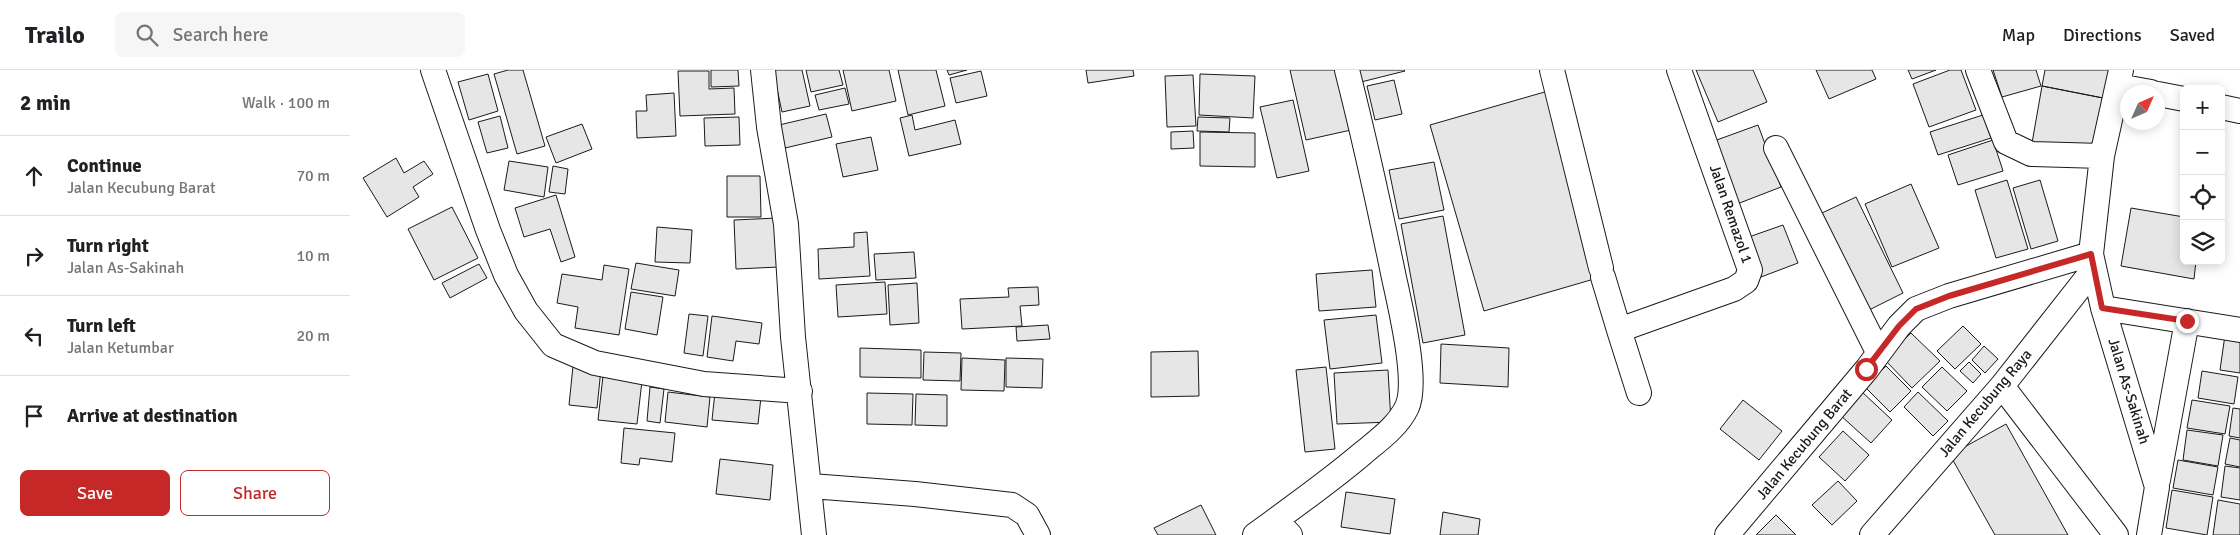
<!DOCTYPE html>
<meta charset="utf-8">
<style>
:root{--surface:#fff;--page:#f6f6f6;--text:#202124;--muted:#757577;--line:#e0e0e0;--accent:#c62828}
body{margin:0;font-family:Signika,sans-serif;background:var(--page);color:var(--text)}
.controls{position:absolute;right:15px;top:15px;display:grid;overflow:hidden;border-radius:8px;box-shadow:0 2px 12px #0003}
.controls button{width:45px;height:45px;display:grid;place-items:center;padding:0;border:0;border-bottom:1px solid var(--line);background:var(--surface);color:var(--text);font:25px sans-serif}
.compass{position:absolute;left:1770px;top:15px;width:45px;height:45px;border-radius:50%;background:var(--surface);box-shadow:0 2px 12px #0003;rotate:45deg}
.stop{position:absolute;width:15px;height:15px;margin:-11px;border:4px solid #c62828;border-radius:50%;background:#fff}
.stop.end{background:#c62828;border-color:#fff;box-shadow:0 1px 5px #0008}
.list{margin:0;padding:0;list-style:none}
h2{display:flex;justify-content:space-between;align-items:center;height:65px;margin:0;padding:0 20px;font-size:21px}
h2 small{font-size:16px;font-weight:400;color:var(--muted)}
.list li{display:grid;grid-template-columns:32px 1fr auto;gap:15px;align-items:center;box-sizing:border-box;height:80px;padding:0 20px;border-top:1px solid var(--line)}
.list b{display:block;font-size:19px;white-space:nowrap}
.list p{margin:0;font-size:16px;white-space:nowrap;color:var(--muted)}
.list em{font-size:16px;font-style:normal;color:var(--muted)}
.actions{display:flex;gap:10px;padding:15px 20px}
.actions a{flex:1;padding:11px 0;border:1px solid var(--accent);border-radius:8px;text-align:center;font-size:18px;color:var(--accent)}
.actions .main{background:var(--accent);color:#fff}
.icon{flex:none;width:28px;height:28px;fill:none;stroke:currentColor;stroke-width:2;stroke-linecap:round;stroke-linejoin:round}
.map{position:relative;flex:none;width:1890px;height:465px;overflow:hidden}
header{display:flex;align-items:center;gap:30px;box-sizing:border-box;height:70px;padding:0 25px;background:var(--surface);border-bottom:1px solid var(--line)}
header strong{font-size:24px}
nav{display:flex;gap:28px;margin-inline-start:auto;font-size:18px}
.search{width:350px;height:45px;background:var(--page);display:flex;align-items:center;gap:12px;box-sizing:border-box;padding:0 18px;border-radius:8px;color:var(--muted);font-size:19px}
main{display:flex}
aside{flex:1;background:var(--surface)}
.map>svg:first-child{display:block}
</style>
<header>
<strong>Trailo</strong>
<div class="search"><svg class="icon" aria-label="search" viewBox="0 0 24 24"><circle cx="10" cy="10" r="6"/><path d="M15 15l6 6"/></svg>Search here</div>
<nav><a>Map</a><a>Directions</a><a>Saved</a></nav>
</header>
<main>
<aside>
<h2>2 min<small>Walk · 100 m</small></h2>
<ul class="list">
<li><svg class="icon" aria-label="ahead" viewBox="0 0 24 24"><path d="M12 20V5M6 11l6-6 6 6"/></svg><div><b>Continue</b><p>Jalan Kecubung Barat</p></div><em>70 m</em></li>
<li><svg class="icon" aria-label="right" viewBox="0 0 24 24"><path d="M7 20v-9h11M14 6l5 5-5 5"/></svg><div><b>Turn right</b><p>Jalan As-Sakinah</p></div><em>10 m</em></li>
<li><svg class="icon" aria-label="left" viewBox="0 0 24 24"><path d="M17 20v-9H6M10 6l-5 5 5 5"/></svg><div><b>Turn left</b><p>Jalan Ketumbar</p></div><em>20 m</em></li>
<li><svg class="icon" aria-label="arrive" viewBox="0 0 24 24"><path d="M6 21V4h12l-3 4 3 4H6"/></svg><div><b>Arrive at destination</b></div></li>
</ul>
<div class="actions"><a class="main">Save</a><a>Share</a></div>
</aside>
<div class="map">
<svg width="1890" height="465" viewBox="0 0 1890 465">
<rect width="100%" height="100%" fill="#fff"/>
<path fill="#e6e6e6" stroke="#1a1a1a" d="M 158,0 L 173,0 L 195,76 L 167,84 L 144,4 Z
M 361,0 L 388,0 L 389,16 L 361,17 Z
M 423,0 L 452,0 L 460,36 L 432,42 Z
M 456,0 L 489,0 L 493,15 L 461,22 Z
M 493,0 L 539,0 L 546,31 L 502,41 Z
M 548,0 L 586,0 L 595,36 L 558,45 Z
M 597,0 L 617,0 L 599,5 Z
M 736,0 L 783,0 L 784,6 L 738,13 Z
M 940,0 L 986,0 L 1001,60 L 956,70 Z
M 1008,0 L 1054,0 L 1055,1 L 1011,12 Z
M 1346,0 L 1403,0 L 1417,32 L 1368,52 Z
M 1466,0 L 1522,0 L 1526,9 L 1479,29 Z
M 1558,0 L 1586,0 L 1562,9 Z
M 1600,0 L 1611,0 L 1626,40 L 1579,57 L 1563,14 Z
M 1643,0 L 1686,0 L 1691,16 L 1652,27 Z
M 1695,0 L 1759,0 L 1753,28 L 1692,16 Z
M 328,1 L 359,1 L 359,19 L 384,18 L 385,44 L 330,46 Z
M 631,1 L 637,26 L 606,33 L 600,8 Z
M 138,4 L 148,41 L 119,50 L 108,12 Z
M 850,4 L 905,6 L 903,48 L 849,45 Z
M 843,5 L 846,56 L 817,57 L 815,6 Z
M 1044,10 L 1052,44 L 1025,50 L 1017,16 Z
M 1692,16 L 1753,28 L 1743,85 L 1682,73 Z
M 495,18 L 499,34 L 469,40 L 465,25 Z
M 1198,21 L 1251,207 L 1134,241 L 1080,55 Z
M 324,23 L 326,66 L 287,68 L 286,41 L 297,41 L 296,25 Z
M 943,30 L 959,101 L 927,108 L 910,37 Z
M 476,44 L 482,67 L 435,78 L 429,55 Z
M 562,45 L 565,60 L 605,50 L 611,74 L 559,86 L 550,48 Z
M 1633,45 L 1641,68 L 1588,85 L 1580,62 Z
M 150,46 L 158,78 L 137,83 L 128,52 Z
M 389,47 L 390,75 L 355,76 L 354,48 Z
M 848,47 L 880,48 L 879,62 L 847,61 Z
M 232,54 L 242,79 L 206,93 L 196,67 Z
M 1408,55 L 1431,117 L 1387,134 L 1364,71 Z
M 843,61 L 844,78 L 821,79 L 821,62 Z
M 850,62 L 905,63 L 905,97 L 850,96 Z
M 521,67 L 528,100 L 493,107 L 486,74 Z
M 1643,70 L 1653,101 L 1608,115 L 1598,85 Z
M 46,88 L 54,103 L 74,91 L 83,104 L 63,117 L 69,127 L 37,147 L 13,108 Z
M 159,91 L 198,97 L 194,127 L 154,120 Z
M 1084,92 L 1094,140 L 1049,149 L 1039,100 Z
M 203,96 L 218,99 L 215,124 L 199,122 Z
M 377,106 L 410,106 L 411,147 L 377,147 Z
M 1657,110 L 1678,179 L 1646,188 L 1625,120 Z
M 1690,110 L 1708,171 L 1681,179 L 1663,118 Z
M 1561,114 L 1589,178 L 1542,197 L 1515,134 Z
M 206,125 L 225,187 L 211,192 L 200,159 L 174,167 L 165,138 Z
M 1506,127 L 1553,223 L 1519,240 L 1472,143 Z
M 102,137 L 128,188 L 84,210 L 58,159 Z
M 1781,138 L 1834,147 L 1834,191 L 1846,191 L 1844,209 L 1771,196 Z
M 1093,146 L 1115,265 L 1073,273 L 1051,154 Z
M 427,148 L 429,197 L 386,199 L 384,150 Z
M 1433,155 L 1448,193 L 1411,207 L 1396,168 Z
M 307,157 L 342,160 L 340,193 L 305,192 Z
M 517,162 L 520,206 L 469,209 L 468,179 L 504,177 L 504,163 Z
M 564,182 L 566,208 L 526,210 L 524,184 Z
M 286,193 L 329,200 L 325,226 L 281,219 Z
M 129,194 L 137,208 L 100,228 L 92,213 Z
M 254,195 L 279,199 L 269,265 L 225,258 L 228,237 L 207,233 L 212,204 L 252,210 Z
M 1022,200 L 1026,237 L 969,241 L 966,204 Z
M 535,212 L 537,244 L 488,247 L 486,215 Z
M 567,213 L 569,253 L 540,255 L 538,215 Z
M 688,217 L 689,235 L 670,236 L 672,256 L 612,259 L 610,229 L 659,227 L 658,218 Z
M 281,222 L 313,227 L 307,265 L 275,259 Z
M 339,244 L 358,246 L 353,286 L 334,283 Z
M 1026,245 L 1032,293 L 980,299 L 974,250 Z
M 362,246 L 412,253 L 409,274 L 386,271 L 383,291 L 357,287 Z
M 698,255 L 700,269 L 667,271 L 666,257 Z
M 1613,256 L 1631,274 L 1605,299 L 1587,281 Z
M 1561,263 L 1590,291 L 1562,318 L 1534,289 Z
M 1875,265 L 1890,267 L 1890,303 L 1870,300 Z
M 1091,274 L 1159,278 L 1158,317 L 1090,313 Z
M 1634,276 L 1648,289 L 1635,303 L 1622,290 Z
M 510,278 L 571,280 L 571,308 L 510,307 Z
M 848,281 L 849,326 L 801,327 L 801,282 Z
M 574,282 L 611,283 L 610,311 L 573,310 Z
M 612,288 L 655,290 L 654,321 L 611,320 Z
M 656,288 L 693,289 L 692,318 L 656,317 Z
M 1619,292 L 1631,304 L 1623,313 L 1610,301 Z
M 223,296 L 251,299 L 247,338 L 219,335 Z
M 1536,296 L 1561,321 L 1540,342 L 1515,317 Z
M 976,297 L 985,379 L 955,382 L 946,300 Z
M 1592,297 L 1617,321 L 1597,341 L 1572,317 Z
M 1038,300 L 1041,352 L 987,354 L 984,303 Z
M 1852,301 L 1888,307 L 1884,334 L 1848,328 Z
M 253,306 L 292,311 L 287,354 L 248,350 Z
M 300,317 L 314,319 L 310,353 L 297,351 Z
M 1511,321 L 1542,350 L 1521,373 L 1490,345 Z
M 318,322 L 360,327 L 357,357 L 315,352 Z
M 365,322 L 411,327 L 408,354 L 362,350 Z
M 1568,322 L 1598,351 L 1583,366 L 1554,337 Z
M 517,323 L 563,324 L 562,355 L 517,354 Z
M 566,324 L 597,325 L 597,356 L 565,355 Z
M 1393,330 L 1432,361 L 1409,390 L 1370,359 Z
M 1842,330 L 1880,336 L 1875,364 L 1837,358 Z
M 1883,338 L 1890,339 L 1890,368 L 1879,366 Z
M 1656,354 L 1718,465 L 1645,465 L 1600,385 Z
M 274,358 L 325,363 L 322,392 L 290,388 L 289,395 L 271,393 Z
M 1837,360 L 1873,365 L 1868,396 L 1833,390 Z
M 1493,361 L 1519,385 L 1495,411 L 1469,387 Z
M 1880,368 L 1890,370 L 1890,397 L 1875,394 Z
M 370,389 L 423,395 L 420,430 L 366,424 Z
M 1828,390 L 1868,397 L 1863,425 L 1823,418 Z
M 1875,396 L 1890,398 L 1890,430 L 1871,427 Z
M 1488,411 L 1507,431 L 1482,455 L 1462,435 Z
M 1822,420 L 1863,427 L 1857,465 L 1816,458 Z
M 996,422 L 1045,429 L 1040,464 L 991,457 Z
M 1868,430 L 1890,434 L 1890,465 L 1863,465 Z
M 851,435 L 866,465 L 808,465 L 804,458 Z
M 1093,442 L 1130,449 L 1128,465 L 1090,465 Z
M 1426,445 L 1446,465 L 1406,465 Z"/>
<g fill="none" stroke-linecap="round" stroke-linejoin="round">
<g stroke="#1a1a1a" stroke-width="26">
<path id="minor" d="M 83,0 L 138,160 L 156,205 L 176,241 L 203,275 L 245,293 L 354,314 L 450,321
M 413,0 L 419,57 L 436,154 L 443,267 L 464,465
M 1202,0 L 1251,198
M 1628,0 L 1656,72 L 1681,84 L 1752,86
M 1771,0 L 1752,86 L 1741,184 L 1753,238 L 1807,417 L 1799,465
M 1768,16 L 1801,22
M 1808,24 L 1834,29
M 1871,37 L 1890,41
M 1426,78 L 1528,282
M 1253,207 L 1269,260
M 1753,238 L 1890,260
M 1652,316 L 1766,465
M 1289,323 L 1269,260 L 1384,219 L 1396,211 L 1400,200 L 1329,0
M 1808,410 L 1837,251
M 461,416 L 565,424 L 662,435 L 677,445 L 688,465
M 926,450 L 940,465
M 905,465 C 942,438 979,412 1013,383 C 1030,369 1048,356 1057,337 C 1069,311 1049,232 1043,203 C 1029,135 1014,67 997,0
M 1377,465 L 1517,299 L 1549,256 L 1566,239 L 1599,226 L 1741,184
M 1522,465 L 1652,316 L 1744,199"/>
</g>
<use href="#minor" stroke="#fff" stroke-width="24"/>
</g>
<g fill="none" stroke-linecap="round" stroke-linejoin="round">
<path stroke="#c62828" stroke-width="6" d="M 1516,299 L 1549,256 L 1566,239 L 1599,226 L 1741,184 L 1752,238 L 1837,251"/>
</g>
<g text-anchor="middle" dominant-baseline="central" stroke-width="4" stroke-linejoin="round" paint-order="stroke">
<g font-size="15" fill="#1a1a1a" stroke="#fff">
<text transform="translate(1381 144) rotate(71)">Jalan Remazol 1</text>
<text transform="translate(1779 321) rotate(73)">Jalan As-Sakinah</text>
<text transform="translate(1635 333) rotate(-50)">Jalan Kecubung Raya</text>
<text transform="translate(1454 374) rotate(-50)">Jalan Kecubung Barat</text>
</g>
</g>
</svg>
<div class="controls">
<button>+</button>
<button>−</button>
<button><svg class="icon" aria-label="locate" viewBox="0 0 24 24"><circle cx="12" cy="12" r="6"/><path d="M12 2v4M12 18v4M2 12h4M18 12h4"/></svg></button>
<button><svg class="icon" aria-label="layers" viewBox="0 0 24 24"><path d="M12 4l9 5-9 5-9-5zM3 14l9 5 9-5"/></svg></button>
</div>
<svg class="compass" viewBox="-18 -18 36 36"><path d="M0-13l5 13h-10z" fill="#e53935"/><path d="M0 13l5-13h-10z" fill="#757577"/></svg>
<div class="stop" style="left:1516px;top:299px"></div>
<div class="stop end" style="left:1837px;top:251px"></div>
</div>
</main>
